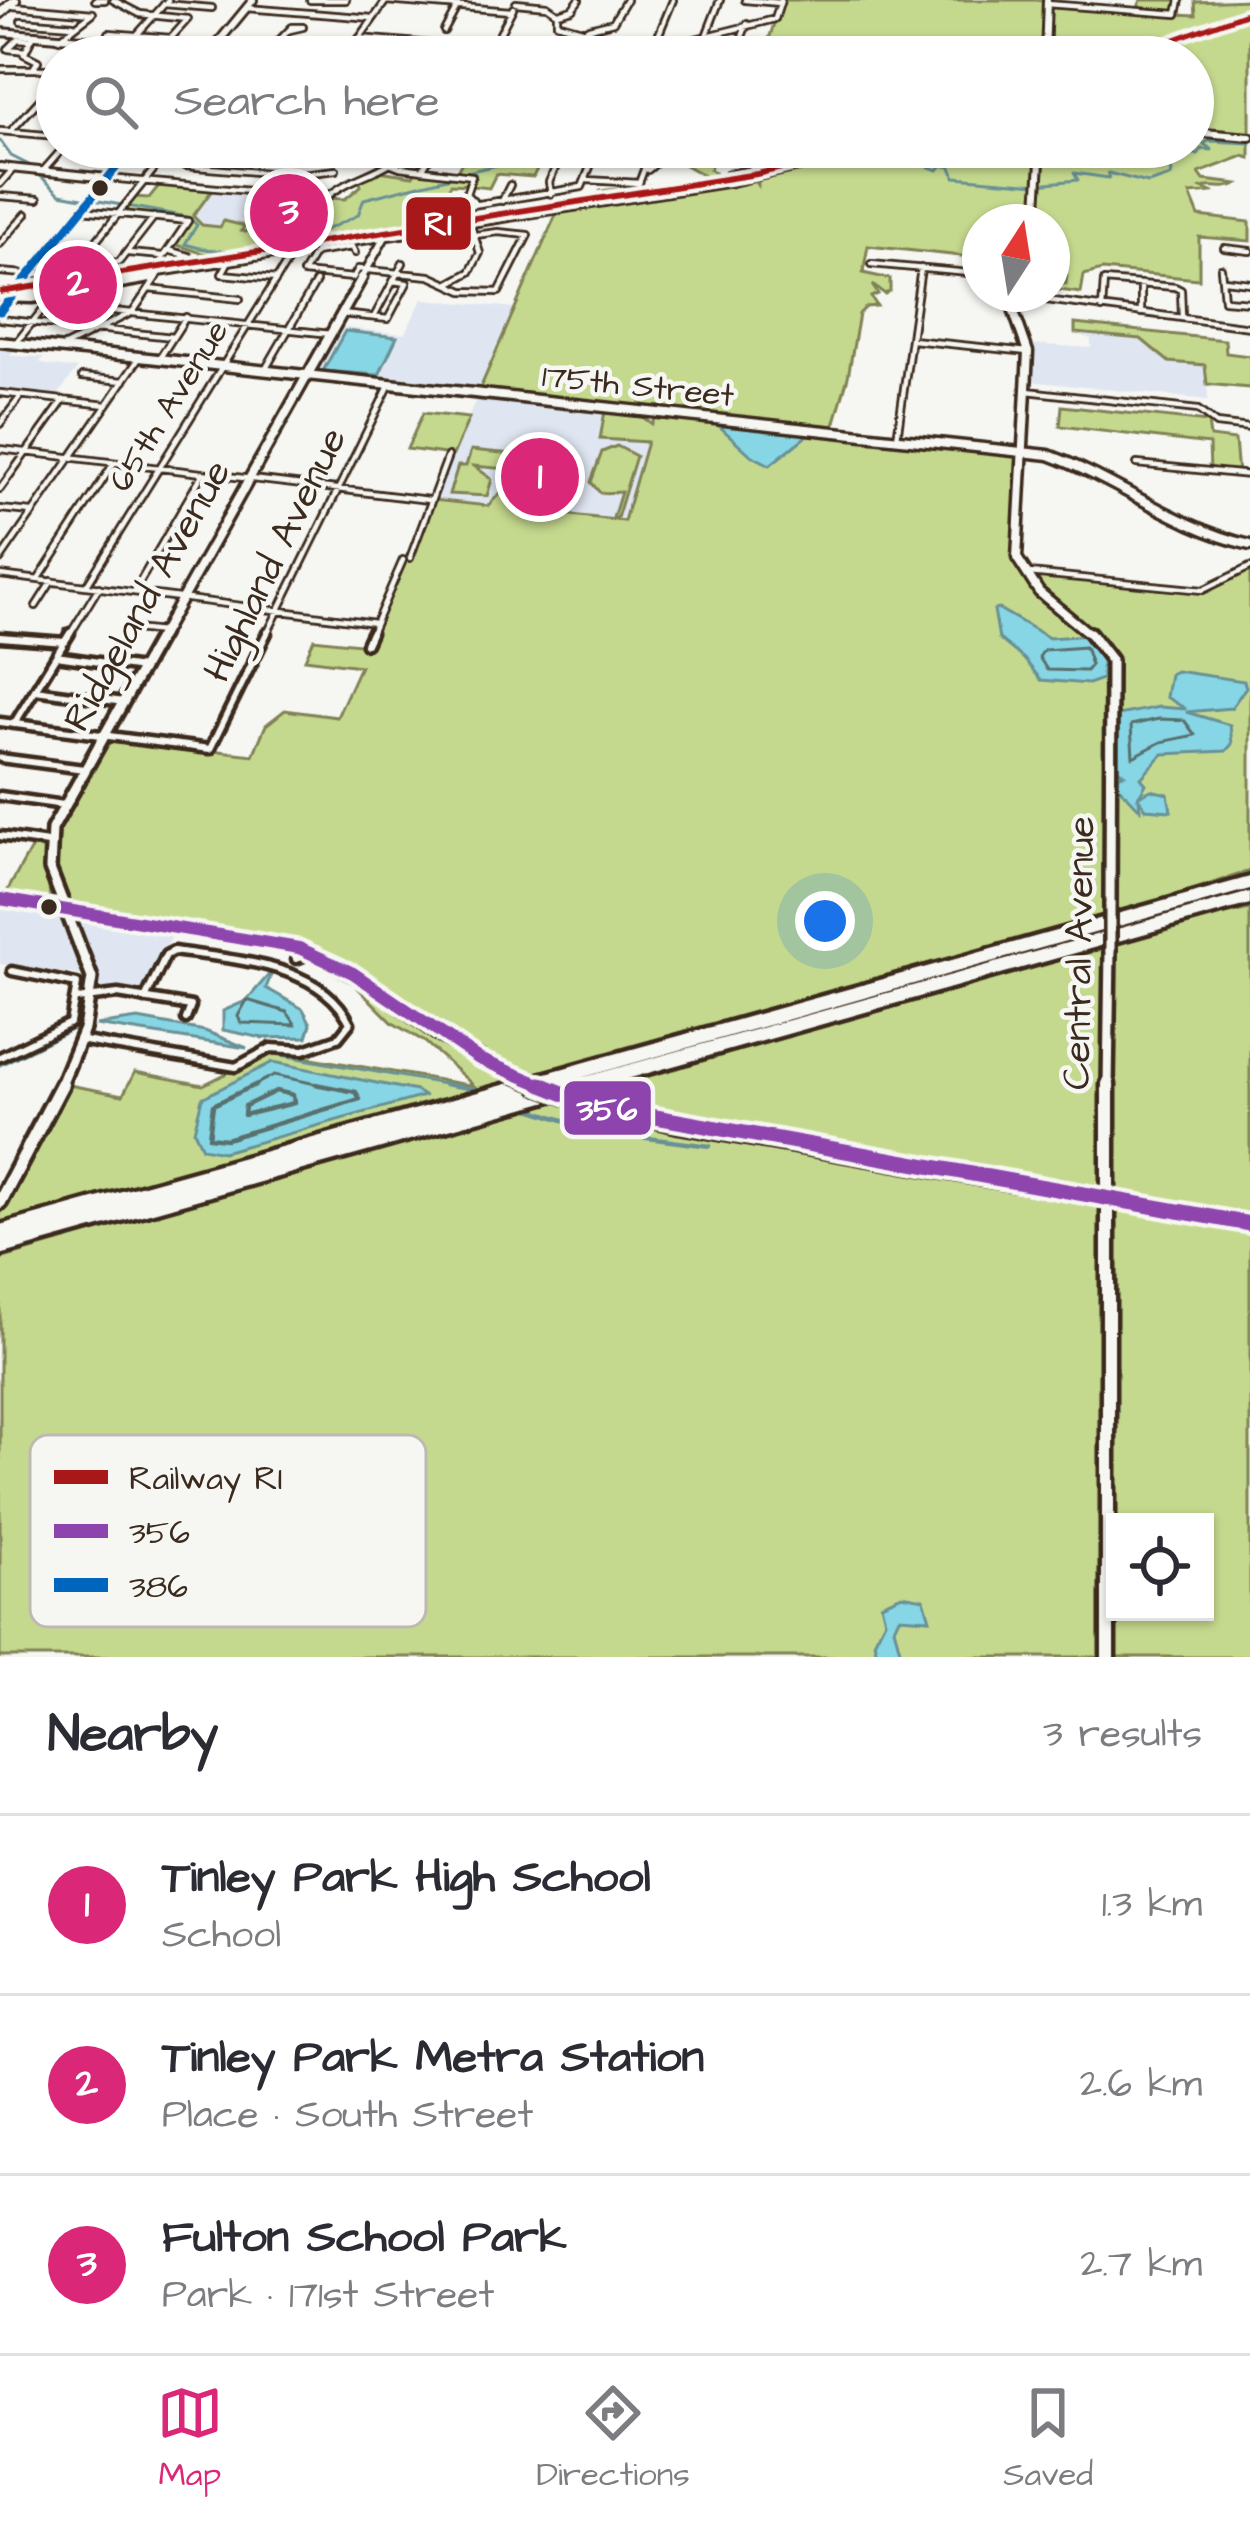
<!DOCTYPE html>
<meta charset="utf-8">
<style>
:root{--surface:#fff;--page:#f2f2f3;--text:#2b2b33;--muted:#7c7c81;--line:#e1e1e2;--accent:#db2777}
body{margin:0;font-family:"Architects Daughter",sans-serif;background:var(--page);color:var(--text)}
.controls{position:absolute;right:36px;bottom:36px;display:grid;overflow:hidden;border-radius:0px;box-shadow:0 3px 9px #0004}
.controls button{width:108px;height:108px;display:grid;place-items:center;padding:0;border:0;border-bottom:3px solid var(--line);background:var(--surface);color:var(--text);font:60px sans-serif}
.compass{position:absolute;left:962px;top:204px;width:108px;height:108px;border-radius:50%;background:var(--surface);box-shadow:0 3px 9px #0004;rotate:12deg}
.you{position:absolute;left:825px;top:921px;width:42px;height:42px;margin:-30px;border:9px solid #fff;border-radius:50%;background:#1a73e8;box-shadow:0 0 0 18px #1a73e833}
.badge{display:grid;place-items:center;width:78px;height:78px;border-radius:50%;background:var(--accent);color:#fff;font-size:39px;font-weight:700}
.pin{position:absolute;translate:-50% -50%;border:6px solid #fff;box-shadow:0 3px 12px #0006}
.list{margin:0;padding:0;list-style:none}
h2{display:flex;justify-content:space-between;align-items:center;height:156px;margin:0;padding:0 48px;font-size:51px}
h2 small{font-size:39px;font-weight:400;color:var(--muted)}
.list li{display:grid;grid-template-columns:78px 1fr auto;gap:36px;align-items:center;box-sizing:border-box;height:180px;padding:0 48px;border-top:3px solid var(--line)}
.list b{display:block;font-size:45px;white-space:nowrap}
.list p{margin:0;font-size:39px;white-space:nowrap;color:var(--muted)}
.list em{font-size:39px;font-style:normal;color:var(--muted)}
.icon{flex:none;width:66px;height:66px;fill:none;stroke:currentColor;stroke-width:2;stroke-linecap:round;stroke-linejoin:round}
.map{position:relative;flex:none;width:1250px;height:1657px;overflow:hidden}
.search{position:absolute;background:var(--surface);box-shadow:0 3px 9px #0004;left:36px;right:36px;top:36px;height:132px;display:flex;align-items:center;gap:30px;box-sizing:border-box;padding:0 42px;border-radius:66px;color:var(--muted);font-size:45px}
.sheet{height:696px;background:var(--surface)}
nav{display:flex;justify-content:space-around;align-items:center;box-sizing:border-box;height:168px;border-top:3px solid var(--line);background:var(--surface);font-size:33px;color:var(--muted)}
nav a{display:grid;justify-items:center;gap:6px}
nav .on{color:var(--accent)}
.map>svg:first-child{display:block}
</style>
<div class="map">
<svg width="1250" height="1657" viewBox="0 0 1250 1657">
<rect width="100%" height="100%" fill="#f6f6f2"/>
<filter id="ink" filterUnits="userSpaceOnUse"><feTurbulence type="fractalNoise" baseFrequency=".00833" numOctaves="2"/><feDisplacementMap in="SourceGraphic" scale="24" xChannelSelector="R" yChannelSelector="G"/><feConvolveMatrix kernelMatrix="1 2 1 2 8 2 1 2 1" color-interpolation-filters="sRGB"/></filter>
<g filter="url(#ink)">
<path fill="#dfe6f1" d="M 213,189 L 271,194 L 246,232 L 202,225 L 191,215 Z
M 422,299 L 515,308 L 479,390 L 312,373 L 336,327 L 405,334 Z
M 1075,333 L 1141,339 L 1169,362 L 1206,365 L 1208,400 L 1029,381 L 1030,344 L 1091,348 L 1091,339 Z
M 0,343 L 17,345 L 10,356 L 44,357 L 40,362 L 47,365 L 77,369 L 55,399 L 0,392 Z
M 478,395 L 656,414 L 623,521 L 433,500 Z
M 0,903 L 60,912 L 86,976 L 0,964 Z
M 84,916 L 176,927 L 144,995 L 99,994 L 93,964 L 76,921 Z"/>
<path fill="#c5d98e" stroke="#808256" stroke-width="3" fill-rule="evenodd" d="M 782,0 L 1045,0 L 1045,4 L 1137,10 L 1141,0 L 1178,0 L 1178,14 L 1196,15 L 1195,2 L 1250,0 L 1250,10 L 1230,18 L 1250,13 L 1250,136 L 1193,131 L 1193,57 L 763,57 Z
M 1193,134 L 1250,139 L 1250,158 L 1243,156 L 1199,173 L 1204,180 L 1237,184 C 1223,191 1216,184 1202,188 L 1211,192 L 1190,194 L 1199,216 L 1250,222 L 1250,241 L 1199,237 L 1199,279 L 1102,270 L 1084,275 L 1081,293 L 1052,289 L 1052,283 L 1066,284 L 1067,275 L 1052,267 L 1052,222 L 980,222 L 980,258 L 868,246 L 863,273 L 890,279 L 890,291 L 885,294 L 872,285 L 878,294 L 871,297 L 877,306 L 866,307 L 859,314 L 848,377 L 832,432 L 1015,452 L 1019,456 L 1014,558 L 1019,570 L 1207,591 L 1250,570 L 1250,871 L 1106,918 L 530,1079 L 446,1036 L 330,957 L 284,940 L 69,903 C 34,839 76,795 107,738 L 253,755 L 266,725 L 285,710 L 337,717 L 360,666 L 305,659 L 314,639 L 368,645 L 433,500 L 488,506 L 501,492 L 526,489 L 518,509 L 624,521 L 647,442 L 600,439 L 605,411 L 640,415 L 652,424 L 657,413 L 479,391 L 558,210 L 754,180 L 758,185 L 758,180 L 892,147 L 1193,147 Z
M 429,147 L 434,147 L 422,167 L 455,175 L 462,162 L 483,164 L 492,156 L 543,153 L 546,147 L 597,147 L 595,153 L 544,155 L 533,177 L 496,174 L 489,188 L 472,186 L 476,178 L 470,175 L 468,185 L 451,184 L 432,221 L 543,206 L 166,264 L 161,263 L 208,255 L 174,244 L 190,221 L 122,211 L 134,197 L 149,198 L 161,183 L 213,189 L 193,216 L 202,225 L 220,227 L 224,221 L 245,226 L 241,231 L 246,232 L 271,195 L 345,199 L 361,186 L 359,177 L 379,171 L 413,176 Z
M 601,147 L 775,147 L 713,158 L 710,169 L 718,176 L 866,147 L 768,170 L 598,197 L 600,191 L 701,179 L 703,175 L 671,157 L 605,153 Z
M 1075,324 L 1225,340 L 1226,353 L 1250,356 L 1250,388 L 1207,384 L 1205,365 L 1169,362 L 1141,339 L 1075,333 Z
M 1062,406 L 1208,422 L 1210,437 L 1235,440 L 1238,474 L 1210,471 L 1209,444 L 1060,426 Z
M 423,413 L 469,418 L 453,455 L 407,449 Z
M 617,446 L 636,456 L 617,518 L 613,518 L 621,492 L 600,493 L 591,482 L 602,452 Z
M 471,450 L 522,455 L 516,470 L 474,466 L 492,479 L 487,496 L 449,494 L 458,466 L 466,466 Z
M 34,843 L 44,846 L 50,897 L 40,900 L 5,895 Z
M 1250,909 L 1250,1657 L 0,1657 L 0,1259 L 1114,937 ZM 1115,1522 L 1205,1522 L 1205,1612 L 1115,1612 Z
M 312,957 C 386,990 444,1049 519,1082 L 0,1228 L 0,1210 L 63,1084 L 123,1095 L 135,1072 L 203,1085 L 272,1051 L 474,1086 L 425,1042 L 393,1023 L 354,984 L 303,958 Z"/>
<path fill="#87d6e5" stroke="#699195" stroke-width="3" d="M 345,331 L 397,337 L 379,375 L 323,371 Z
M 718,425 L 797,431 L 809,434 L 770,465 L 751,455 Z
M 999,609 L 1049,638 L 1089,635 L 1102,649 L 1102,679 L 1088,684 L 1041,680 L 1024,659 L 999,639 L 994,610 Z
M 1176,671 L 1244,681 L 1246,687 L 1231,708 L 1186,712 L 1230,725 L 1232,744 L 1226,751 L 1163,754 L 1141,778 L 1146,784 L 1139,796 L 1151,790 L 1168,794 L 1171,811 L 1146,809 L 1139,799 L 1140,809 L 1118,786 L 1119,775 L 1124,774 L 1118,769 L 1118,715 L 1159,707 L 1186,709 L 1166,697 L 1170,674 Z
M 273,970 L 266,988 L 303,1009 L 311,1024 L 307,1037 L 263,1038 L 223,1030 L 223,1011 L 246,1001 Z
M 138,1019 L 205,1031 L 247,1048 L 96,1025 Z
M 273,1062 L 416,1091 L 424,1096 L 223,1152 L 202,1148 L 194,1131 L 202,1098 Z
M 902,1595 L 924,1599 L 930,1619 L 899,1617 L 894,1628 L 902,1657 L 878,1657 L 874,1642 L 885,1620 L 881,1604 Z"/>
<g fill="none" stroke-linecap="round" stroke-linejoin="round">
<path stroke="#596f6e" stroke-width="3" d="M 1085,647 L 1091,665 L 1086,671 L 1047,670 L 1039,657 L 1044,650 Z
M 1159,719 L 1184,720 L 1195,735 L 1161,742 L 1133,757 L 1131,725 Z
M 247,1000 L 287,1012 L 296,1025 L 241,1023 L 238,1016 Z
M 251,1087 L 274,1075 L 330,1087"/>
<path stroke="#596f6e" stroke-width="4.5" d="M 257,1084 L 213,1105 L 209,1137 L 226,1139 L 360,1099 L 356,1092 L 315,1084
M 276,1091 L 293,1095 L 294,1103 L 244,1115 L 245,1106 Z"/>
<path stroke="#699195" stroke-width="3" d="M 0,141 L 11,156 L 33,167
M 664,147 L 696,154 L 730,149
M 600,148 L 625,153 L 651,147
M 880,163 L 893,166 L 923,156 L 924,165 L 938,170 L 942,165 L 951,167 L 955,177 L 1037,184 L 1078,180 L 1074,173 L 1109,178 L 1108,173 L 1148,183 L 1171,176 L 1172,171 L 1152,162 L 1185,150 L 1198,155 L 1201,149 L 1212,150 L 1204,144 L 1208,141 L 1250,143
M 37,173 L 60,194 L 188,217 L 197,225 L 185,244 C 246,263 303,242 358,215 L 364,199 L 455,176
M 462,173 L 502,164 L 508,158 L 571,147
M 270,1053 L 461,1087
M 0,1065 L 75,1028"/>
<path stroke="#699195" stroke-width="4.5" d="M 444,1084 L 481,1090
M 527,1108 L 600,1132 L 710,1146"/>
<g stroke="#3b2a1e" stroke-width="10">
<path id="minor-far1" d="M 95,0 L 105,0
M 113,0 L 140,14 L 188,19
M 310,0 L 346,0
M 745,0 L 780,3
M 386,1 L 511,11
M 516,3 L 547,6 L 557,13 L 557,23 L 600,35 L 675,44 L 775,19 L 781,0
M 164,4 L 212,8
M 1047,4 L 1177,14 L 1180,0
M 13,6 L 93,13
M 246,8 L 373,18
M 558,13 L 572,9 L 579,0
M 21,21 L 73,25
M 444,31 L 457,7
M 109,33 L 171,38 L 188,19
M 34,35 L 24,54 L 38,61 L 34,67
M 706,36 L 720,0
M 134,38 L 168,0
M 359,38 L 491,49
M 59,39 L 93,13
M 497,39 L 541,43 L 591,57
M 497,39 L 513,8
M 656,41 L 673,0
M 681,44 L 681,57
M 26,51 L 8,49 L 18,39 L 31,40
M 265,55 L 292,27 L 303,27 L 290,30
M 80,57 L 95,40
M 143,57 L 154,45
M 346,57 L 386,1
M 539,57 L 589,28 L 613,22 L 626,0
M 734,57 L 747,24
M 0,69 L 57,69
M 40,100 L 57,101
M 0,131 L 57,136
M 10,132 L 57,81
M 175,147 L 294,158 L 327,155
M 374,147 L 379,159 L 400,167 L 472,176 L 466,194 L 474,202
M 433,151 L 487,156
M 169,159 L 185,166 L 293,175 L 336,170
M 422,170 L 436,147
M 43,171 L 64,147
M 728,174 L 791,162 L 789,158 L 831,147
M 108,178 L 326,198 C 351,175 387,173 410,147
M 587,180 L 639,183 L 646,164 L 654,165 L 648,170
M 0,184 L 14,168
M 551,194 L 549,182 L 557,164
M 0,196 L 38,199
M 502,201 L 510,185
M 473,205 L 582,187 L 598,147
M 82,210 L 188,221 L 160,262 L 159,272
M 0,244 L 26,214
M 1224,248 L 1250,251
M 168,250 L 189,256 L 182,255
M 128,253 L 163,256
M 355,253 L 352,247 L 315,253 L 303,273 L 353,278 L 358,269 L 430,276 L 463,291 L 499,292 L 528,235 L 498,232 L 438,240
M 45,257 L 89,250
M 229,261 L 222,274 L 277,279
M 871,264 L 980,274
M 91,265 L 89,250 L 160,162 L 169,159 L 173,147
M 1221,268 L 1224,300 L 1250,302
M 0,272 L 37,275 L 119,262 L 154,217
M 1224,280 L 1250,283
M 448,284 L 470,272 L 480,253 L 470,223
M 1141,284 L 1141,313
M 149,289 L 240,299
M 46,296 L 47,304 L 331,334
M 1016,296 L 1250,327
M 1102,309 L 1104,281 L 1175,287 L 1181,290 L 1182,317
M 341,314 L 388,319 L 407,283 L 393,281
M 374,317 L 403,263
M 0,319 L 173,337
M 912,340 L 1028,352
M 16,343 L 47,304
M 63,347 L 133,312 L 156,278
M 159,359 L 186,317
M 265,370 L 316,282
M 82,377 L 124,381
M 1027,391 L 1198,410 L 1216,424 L 1250,428
M 0,393 L 107,405
M 0,424 L 21,396
M 897,438 L 921,268
M 0,449 L 429,500
M 1137,464 L 1250,475
M 0,489 L 64,400
M 0,509 L 32,512
M 410,558 L 448,456
M 0,560 L 140,357
M 1029,573 L 1203,590 L 1250,567
M 0,575 L 375,623
M 38,580 L 114,463
M 86,586 L 294,251
M 134,592 L 203,473
M 36,606 L 52,581
M 135,629 L 162,632
M 69,636 L 99,587
M 266,636 L 390,384
M 370,636 L 403,560"/>
</g>
<g stroke="#3b2a1e" stroke-width="15">
<path id="minor" d="M 0,637 L 65,642
M 366,644 L 371,633
M 56,656 L 142,668
M 35,690 L 124,702
M 0,722 L 210,749 L 267,633
M 14,724 L 70,633
M 0,758 L 84,769
M 0,796 L 64,805
M 0,836 L 48,843
M 294,947 L 296,959 L 309,954
M 77,999 L 118,994 L 191,1006 L 186,1019
M 79,1040 L 236,1067 L 271,1048 L 304,1050 L 338,1038 L 350,1023 C 321,963 233,960 174,951 L 166,955 L 145,999
M 0,1057 L 70,1023 L 77,984 L 12,971"/>
</g>
<g stroke="#3b2a1e" stroke-width="12">
<path id="tertiary-far3" d="M 206,57 L 253,0
M 1045,57 L 1047,0
M 0,167 L 108,178
M 1036,222 L 1041,147
M 24,281 L 133,147
M 132,281 L 156,277 L 159,272 L 732,182 L 887,147
M 360,281 L 385,237"/>
</g>
<g stroke="#3b2a1e" stroke-width="15">
<path id="tertiary-far2" d="M 1017,294 L 1014,312 L 1028,352 L 1017,558 L 1039,592 L 1092,636
M 0,297 L 32,298 L 150,278
M 0,311 L 27,278
M 0,342 L 1049,455 C 1119,481 1177,528 1250,545
M 161,636 L 362,278"/>
</g>
<g stroke="#3b2a1e" stroke-width="18">
<path id="tertiary-far1" d="M 1090,633 L 1111,660 L 1110,906
M 0,899 L 299,948 L 353,973 L 439,1035 L 514,1076
M 60,1087 L 84,1029 L 92,978 L 50,869 L 52,829 L 162,633
M 1108,1087 L 1110,950"/>
</g>
<g stroke="#3b2a1e" stroke-width="21">
<path id="tertiary" d="M 572,1099 L 679,1125 L 1250,1224
M 0,1202 L 62,1084
M 1108,1657 L 1108,1084"/>
</g>
<g stroke="#3b2a1e" stroke-width="12">
<path id="secondary" d="M 0,32 L 294,57
M 1193,132 L 1250,137"/>
</g>
<g stroke="#3b2a1e" stroke-width="14">
<path id="primary" d="M 0,14 L 15,0"/>
</g>
<g stroke="#3b2a1e" stroke-width="9">
<path id="motorway" d="M 1250,877 L 1250,889 L 520,1095 L 1250,892 L 1250,904 L 0,1255 L 0,1225 Z"/>
</g>
<use href="#minor-far1" stroke="#f6f6f2" stroke-width="4.5"/>
<use href="#minor" stroke="#f6f6f2" stroke-width="6"/>
<use href="#tertiary-far3" stroke="#f6f6f2" stroke-width="6"/>
<use href="#tertiary-far2" stroke="#f6f6f2" stroke-width="8"/>
<use href="#tertiary-far1" stroke="#f6f6f2" stroke-width="9"/>
<use href="#tertiary" stroke="#f6f6f2" stroke-width="12"/>
<use href="#secondary" stroke="#f6f6f2" stroke-width="6"/>
<use href="#primary" stroke="#f6f6f2" stroke-width="8"/>
<use href="#motorway" fill="#f6f6f2" fill-rule="evenodd"/>
<g stroke="#3b2a1e" stroke-width="18" stroke-linecap="butt">
<path id="tertiary-bridge-far1" d="M 1110,906 L 1110,950
M 514,1076 L 541,1087"/>
</g>
<g stroke="#3b2a1e" stroke-width="21" stroke-linecap="butt">
<path id="tertiary-bridge" d="M 533,1084 L 572,1099"/>
</g>
<use href="#tertiary-bridge-far1" stroke="#f6f6f2" stroke-width="9"/>
<use href="#tertiary-bridge" stroke="#f6f6f2" stroke-width="12"/>
<g stroke="#f6f6f2" stroke-width="21">
<path id="bus-1-far1" d="M 0,899 L 299,948 L 353,973 L 479,1059 L 547,1087"/>
</g>
<g stroke="#f6f6f2" stroke-width="24">
<path id="bus-1" d="M 540,1084 L 595,1106 L 1250,1224"/>
</g>
<g stroke="#f6f6f2" stroke-width="14">
<path id="bus-2-far1" d="M 24,281 L 133,147"/>
</g>
<g stroke="#f6f6f2" stroke-width="16">
<path id="bus-2" d="M 0,311 L 27,278"/>
</g>
<use href="#bus-1-far1" stroke="#8e44ad" stroke-width="12"/>
<use href="#bus-1" stroke="#8e44ad" stroke-width="15"/>
<use href="#bus-2-far1" stroke="#0065bd" stroke-width="8"/>
<use href="#bus-2" stroke="#0065bd" stroke-width="9"/>
<g stroke="#f6f6f2" stroke-width="9">
<path id="rail-1" d="M 1250,9 L 1250,15 L 1131,57 L 1119,57 Z
M 862,147 L 880,147 L 757,177 L 0,295 L 0,289 L 757,171 Z"/>
</g>
<use href="#rail-1" fill="#a81818" fill-rule="evenodd"/>
</g>
</g>
<g fill="#3b2a1e" stroke="#f6f6f2" stroke-width="4.5">
<circle cx="100" cy="188" r="10"/>
<circle cx="49" cy="907" r="10"/>
</g>
<g text-anchor="middle" dominant-baseline="central" stroke-width="9" stroke-linejoin="round" paint-order="stroke">
<g font-size="33" fill="#3b2a1e" stroke="#f6f6f2">
<text transform="translate(638 386) rotate(6)">175th Street</text>
<text transform="translate(169 406) rotate(-58)">65th Avenue</text>
</g>
<g font-size="39" fill="#3b2a1e" stroke="#f6f6f2">
<text transform="translate(276 555) rotate(-64)">Highland Avenue</text>
<text transform="translate(148 596) rotate(-61)">Ridgeland Avenue</text>
<text transform="translate(1080 953) rotate(-89)">Central Avenue</text>
</g>
</g>
<rect x="30" y="1435" width="396" height="192" rx="18" fill="#f6f6f2" stroke="#beb9b2" stroke-width="3"/>
<rect x="54" y="1470" width="54" height="14" fill="#a81818"/>
<rect x="54" y="1524" width="54" height="14" fill="#8e44ad"/>
<rect x="54" y="1578" width="54" height="14" fill="#0065bd"/>
<g font-size="33" fill="#3b2a1e">
<text x="129" y="1489">Railway RI</text>
<text x="129" y="1543">356</text>
<text x="129" y="1597">386</text>
</g>
<g stroke="#f6f6f2" stroke-width="4.5">
<rect x="404" y="195" width="69" height="57" rx="12" fill="#a81818"/>
<rect x="562" y="1079" width="91" height="58" rx="12" fill="#8e44ad"/>
</g>
<g font-size="33" text-anchor="middle" font-weight="bold" fill="#fff">
<text x="438" y="235">RI</text>
<text x="607" y="1120">356</text>
</g>
</svg>
<div class="controls">
<button><svg class="icon" aria-label="locate" viewBox="0 0 24 24"><circle cx="12" cy="12" r="6"/><path d="M12 2v4M12 18v4M2 12h4M18 12h4"/></svg></button>
</div>
<svg class="compass" viewBox="-18 -18 36 36"><path d="M0-13l5 13h-10z" fill="#e53935"/><path d="M0 13l5-13h-10z" fill="#7c7c81"/></svg>
<div class="you"></div>
<div class="pin badge" style="left:540px;top:477px">1</div>
<div class="pin badge" style="left:78px;top:285px">2</div>
<div class="pin badge" style="left:289px;top:213px">3</div>
<div class="search"><svg class="icon" aria-label="search" viewBox="0 0 24 24"><circle cx="10" cy="10" r="6"/><path d="M15 15l6 6"/></svg>Search here</div>
</div>
<section class="sheet">
<h2>Nearby<small>3 results</small></h2>
<ul class="list">
<li><span class="badge">1</span><div><b>Tinley Park High School</b><p>School</p></div><em>1.3 km</em></li>
<li><span class="badge">2</span><div><b>Tinley Park Metra Station</b><p>Place · South Street</p></div><em>2.6 km</em></li>
<li><span class="badge">3</span><div><b>Fulton School Park</b><p>Park · 171st Street</p></div><em>2.7 km</em></li>
</ul>
</section>
<nav>
<a class="on"><svg class="icon" aria-label="map" viewBox="0 0 24 24"><path d="M3 6l6-2 6 2 6-2v14l-6 2-6-2-6 2zM9 4v14M15 6v14"/></svg>Map</a>
<a><svg class="icon" aria-label="directions" viewBox="0 0 24 24"><path d="M12 3l9 9-9 9-9-9zM9 14v-3h6M13 9l2 2-2 2"/></svg>Directions</a>
<a><svg class="icon" aria-label="saved" viewBox="0 0 24 24"><path d="M7 4h10v16l-5-4-5 4z"/></svg>Saved</a>
</nav>
